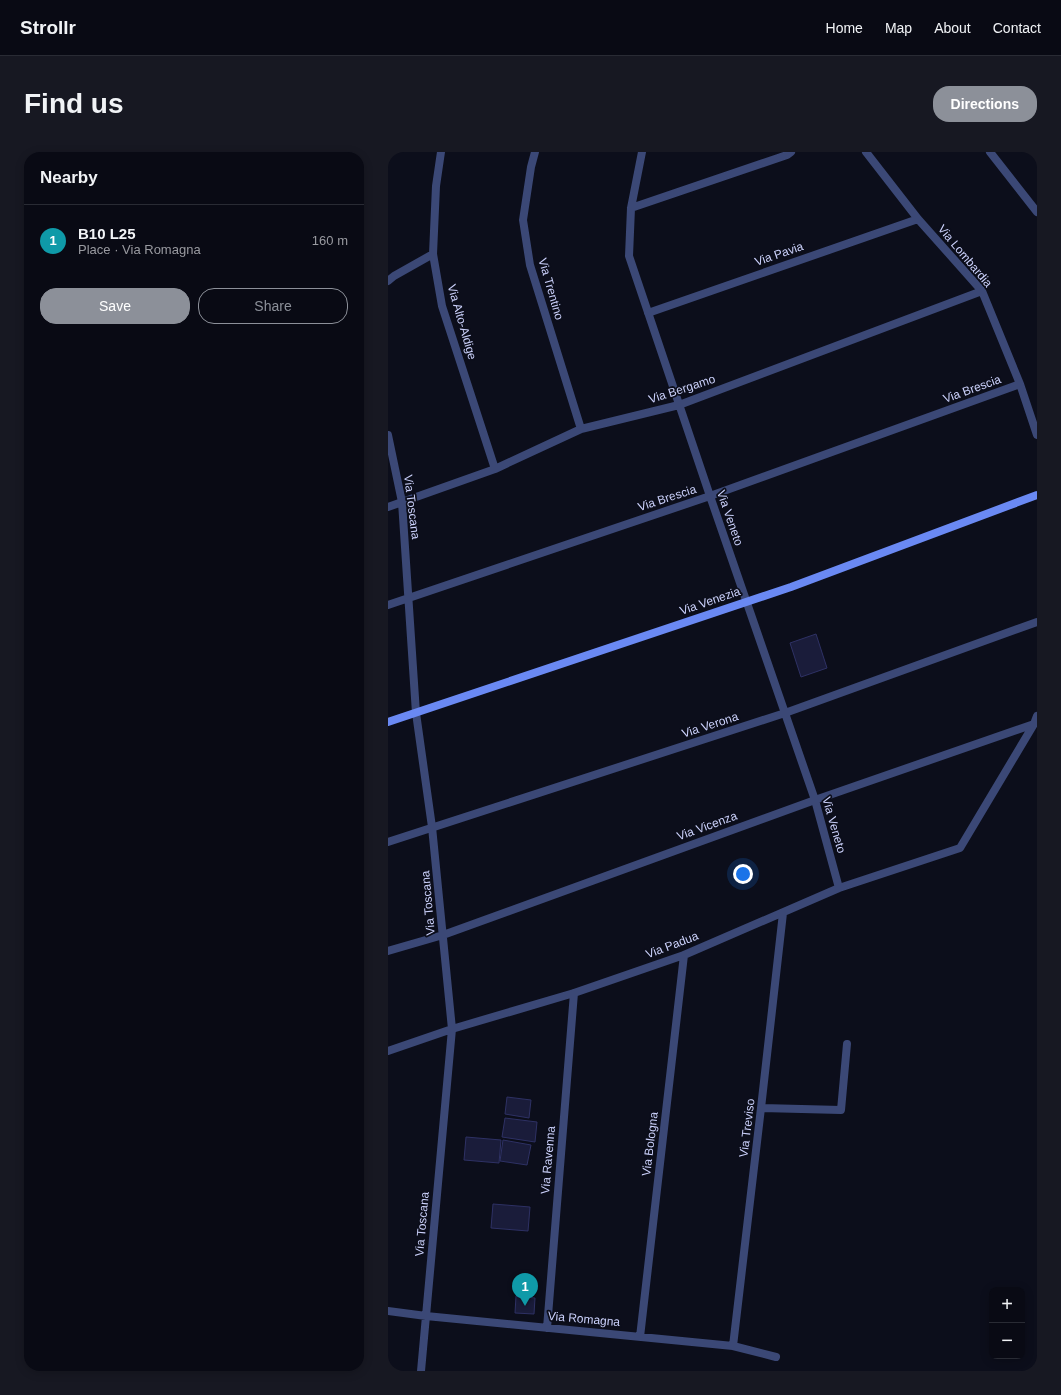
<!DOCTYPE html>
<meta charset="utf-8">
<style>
:root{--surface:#090a14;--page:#171822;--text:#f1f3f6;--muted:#999aa0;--line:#292b34;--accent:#8c9099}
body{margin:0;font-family:Arial,sans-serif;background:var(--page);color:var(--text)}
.controls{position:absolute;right:12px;bottom:12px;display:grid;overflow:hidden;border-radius:8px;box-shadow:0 2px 10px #0003}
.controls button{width:36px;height:36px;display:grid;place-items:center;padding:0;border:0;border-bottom:1px solid var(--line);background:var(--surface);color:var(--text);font:20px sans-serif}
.you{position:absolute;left:355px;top:722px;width:14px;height:14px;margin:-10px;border:3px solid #fff;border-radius:50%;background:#1a73e8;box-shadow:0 0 0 6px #1a73e833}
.badge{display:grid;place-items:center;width:26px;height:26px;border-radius:50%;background:var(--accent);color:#fff;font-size:13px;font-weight:700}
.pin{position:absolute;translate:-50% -33px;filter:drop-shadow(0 1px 2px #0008)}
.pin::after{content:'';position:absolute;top:21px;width:14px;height:12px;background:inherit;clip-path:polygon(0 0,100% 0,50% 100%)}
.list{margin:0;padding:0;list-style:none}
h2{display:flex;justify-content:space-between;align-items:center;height:52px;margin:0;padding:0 16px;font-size:17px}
h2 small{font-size:13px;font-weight:400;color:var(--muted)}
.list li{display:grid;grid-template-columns:26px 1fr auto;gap:12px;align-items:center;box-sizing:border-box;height:72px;padding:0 16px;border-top:1px solid var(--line)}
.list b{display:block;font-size:15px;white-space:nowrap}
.list p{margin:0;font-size:13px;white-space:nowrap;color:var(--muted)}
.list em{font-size:13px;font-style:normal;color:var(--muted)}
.actions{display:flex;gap:8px;padding:12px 16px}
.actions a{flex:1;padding:9px 0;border:1px solid var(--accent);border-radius:16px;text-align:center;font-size:14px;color:var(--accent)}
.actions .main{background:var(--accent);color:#fff}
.map{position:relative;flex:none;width:649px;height:1219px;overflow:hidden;border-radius:16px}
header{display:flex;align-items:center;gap:24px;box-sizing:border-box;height:56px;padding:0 20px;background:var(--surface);border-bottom:1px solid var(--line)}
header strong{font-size:19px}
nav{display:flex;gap:22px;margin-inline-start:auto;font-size:14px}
.intro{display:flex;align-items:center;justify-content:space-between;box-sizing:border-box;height:96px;padding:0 24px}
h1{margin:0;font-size:28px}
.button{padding:10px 18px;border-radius:16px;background:var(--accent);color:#fff;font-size:14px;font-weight:700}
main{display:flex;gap:24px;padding:0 24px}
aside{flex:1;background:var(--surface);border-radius:16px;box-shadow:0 2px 10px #0003}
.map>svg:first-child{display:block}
</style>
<header>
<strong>Strollr</strong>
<nav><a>Home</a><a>Map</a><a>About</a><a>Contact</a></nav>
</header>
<div class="intro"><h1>Find us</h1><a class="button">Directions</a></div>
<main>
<aside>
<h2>Nearby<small></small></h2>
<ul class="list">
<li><span class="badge" style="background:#0f9aa8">1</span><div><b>B10 L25</b><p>Place · Via Romagna</p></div><em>160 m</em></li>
</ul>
<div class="actions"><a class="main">Save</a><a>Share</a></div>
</aside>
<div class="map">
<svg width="649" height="1219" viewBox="0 0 649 1219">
<rect width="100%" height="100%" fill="#0c0e1b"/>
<path fill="#1a1c3a" stroke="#2e3164" d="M 428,482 L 439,516 L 413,525 L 402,491 Z
M 119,945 L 143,948 L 141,966 L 117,962 Z
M 117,966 L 149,970 L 147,990 L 114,985 Z
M 78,985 L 113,988 L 111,1011 L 76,1008 Z
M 115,988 L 143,993 L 139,1013 L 112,1009 Z
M 105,1052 L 142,1055 L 140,1079 L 103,1076 Z
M 128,1144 L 147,1146 L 146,1162 L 127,1161 Z"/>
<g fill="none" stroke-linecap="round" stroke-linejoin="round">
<path stroke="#3b4876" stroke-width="8" d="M 53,0 L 48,34 L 45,102 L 54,154 L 107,317
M 147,0 L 143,15 L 135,68 L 142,113 L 193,277
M 254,0 L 243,56 L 241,104 L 322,344 L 427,648 L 451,736
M 478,0 L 530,67 L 594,139 L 632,232 L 649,283
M 602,0 L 649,60
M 243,56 L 399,3 L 403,0
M 0,129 L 6,124 L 45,102
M 260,161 L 530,67
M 0,283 L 14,350 L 28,561 L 44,675 L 64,877 L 33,1219
M 0,355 L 107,317 L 193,277 L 291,253 L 594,139
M 0,453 L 322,344 L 632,232
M 0,690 L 397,561 L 649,470
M 0,799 L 55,783 L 427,648 L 646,572
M 0,899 L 64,877 L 186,841 L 296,803 L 451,736 L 572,696 L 646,572 L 649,564
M 373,956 L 453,958 L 459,892
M 0,1159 L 38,1164 L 345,1194 L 388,1205
M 159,1176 L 186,841
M 252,1185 L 296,803
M 345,1194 L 373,956 L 395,761"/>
<path stroke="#6a89f3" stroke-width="8" d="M 0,570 L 403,435 L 649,343"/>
</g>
<g text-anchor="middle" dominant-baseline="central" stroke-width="3.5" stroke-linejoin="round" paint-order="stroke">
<g font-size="12" fill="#cbd1fb" stroke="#0c0e1b">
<text transform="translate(391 102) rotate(-19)">Via Pavia</text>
<text transform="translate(577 104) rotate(50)">Via Lombardia</text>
<text transform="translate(163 137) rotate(74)">Via Trentino</text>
<text transform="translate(74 170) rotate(74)">Via Alto-Aldige</text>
<text transform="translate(294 237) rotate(-18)">Via Bergamo</text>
<text transform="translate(584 237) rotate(-20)">Via Brescia</text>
<text transform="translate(279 346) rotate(-18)">Via Brescia</text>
<text transform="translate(24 355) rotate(83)">Via Toscana</text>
<text transform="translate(342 366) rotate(71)">Via Veneto</text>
<text transform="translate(322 449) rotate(-19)">Via Venezia</text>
<text transform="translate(322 573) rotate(-18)">Via Verona</text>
<text transform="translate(446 673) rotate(74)">Via Veneto</text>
<text transform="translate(319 674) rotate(-20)">Via Vicenza</text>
<text transform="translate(40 751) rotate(-95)">Via Toscana</text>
<text transform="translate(284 793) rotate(-21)">Via Padua</text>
<text transform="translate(359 976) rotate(-83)">Via Treviso</text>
<text transform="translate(262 992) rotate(-83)">Via Bologna</text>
<text transform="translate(160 1008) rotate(-85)">Via Ravenna</text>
<text transform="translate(34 1072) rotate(-85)">Via Toscana</text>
<text transform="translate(196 1167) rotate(5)">Via Romagna</text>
</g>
</g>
</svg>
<div class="controls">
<button>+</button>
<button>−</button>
</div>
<div class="you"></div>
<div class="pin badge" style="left:137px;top:1154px;background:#0f9aa8">1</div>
</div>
</main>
